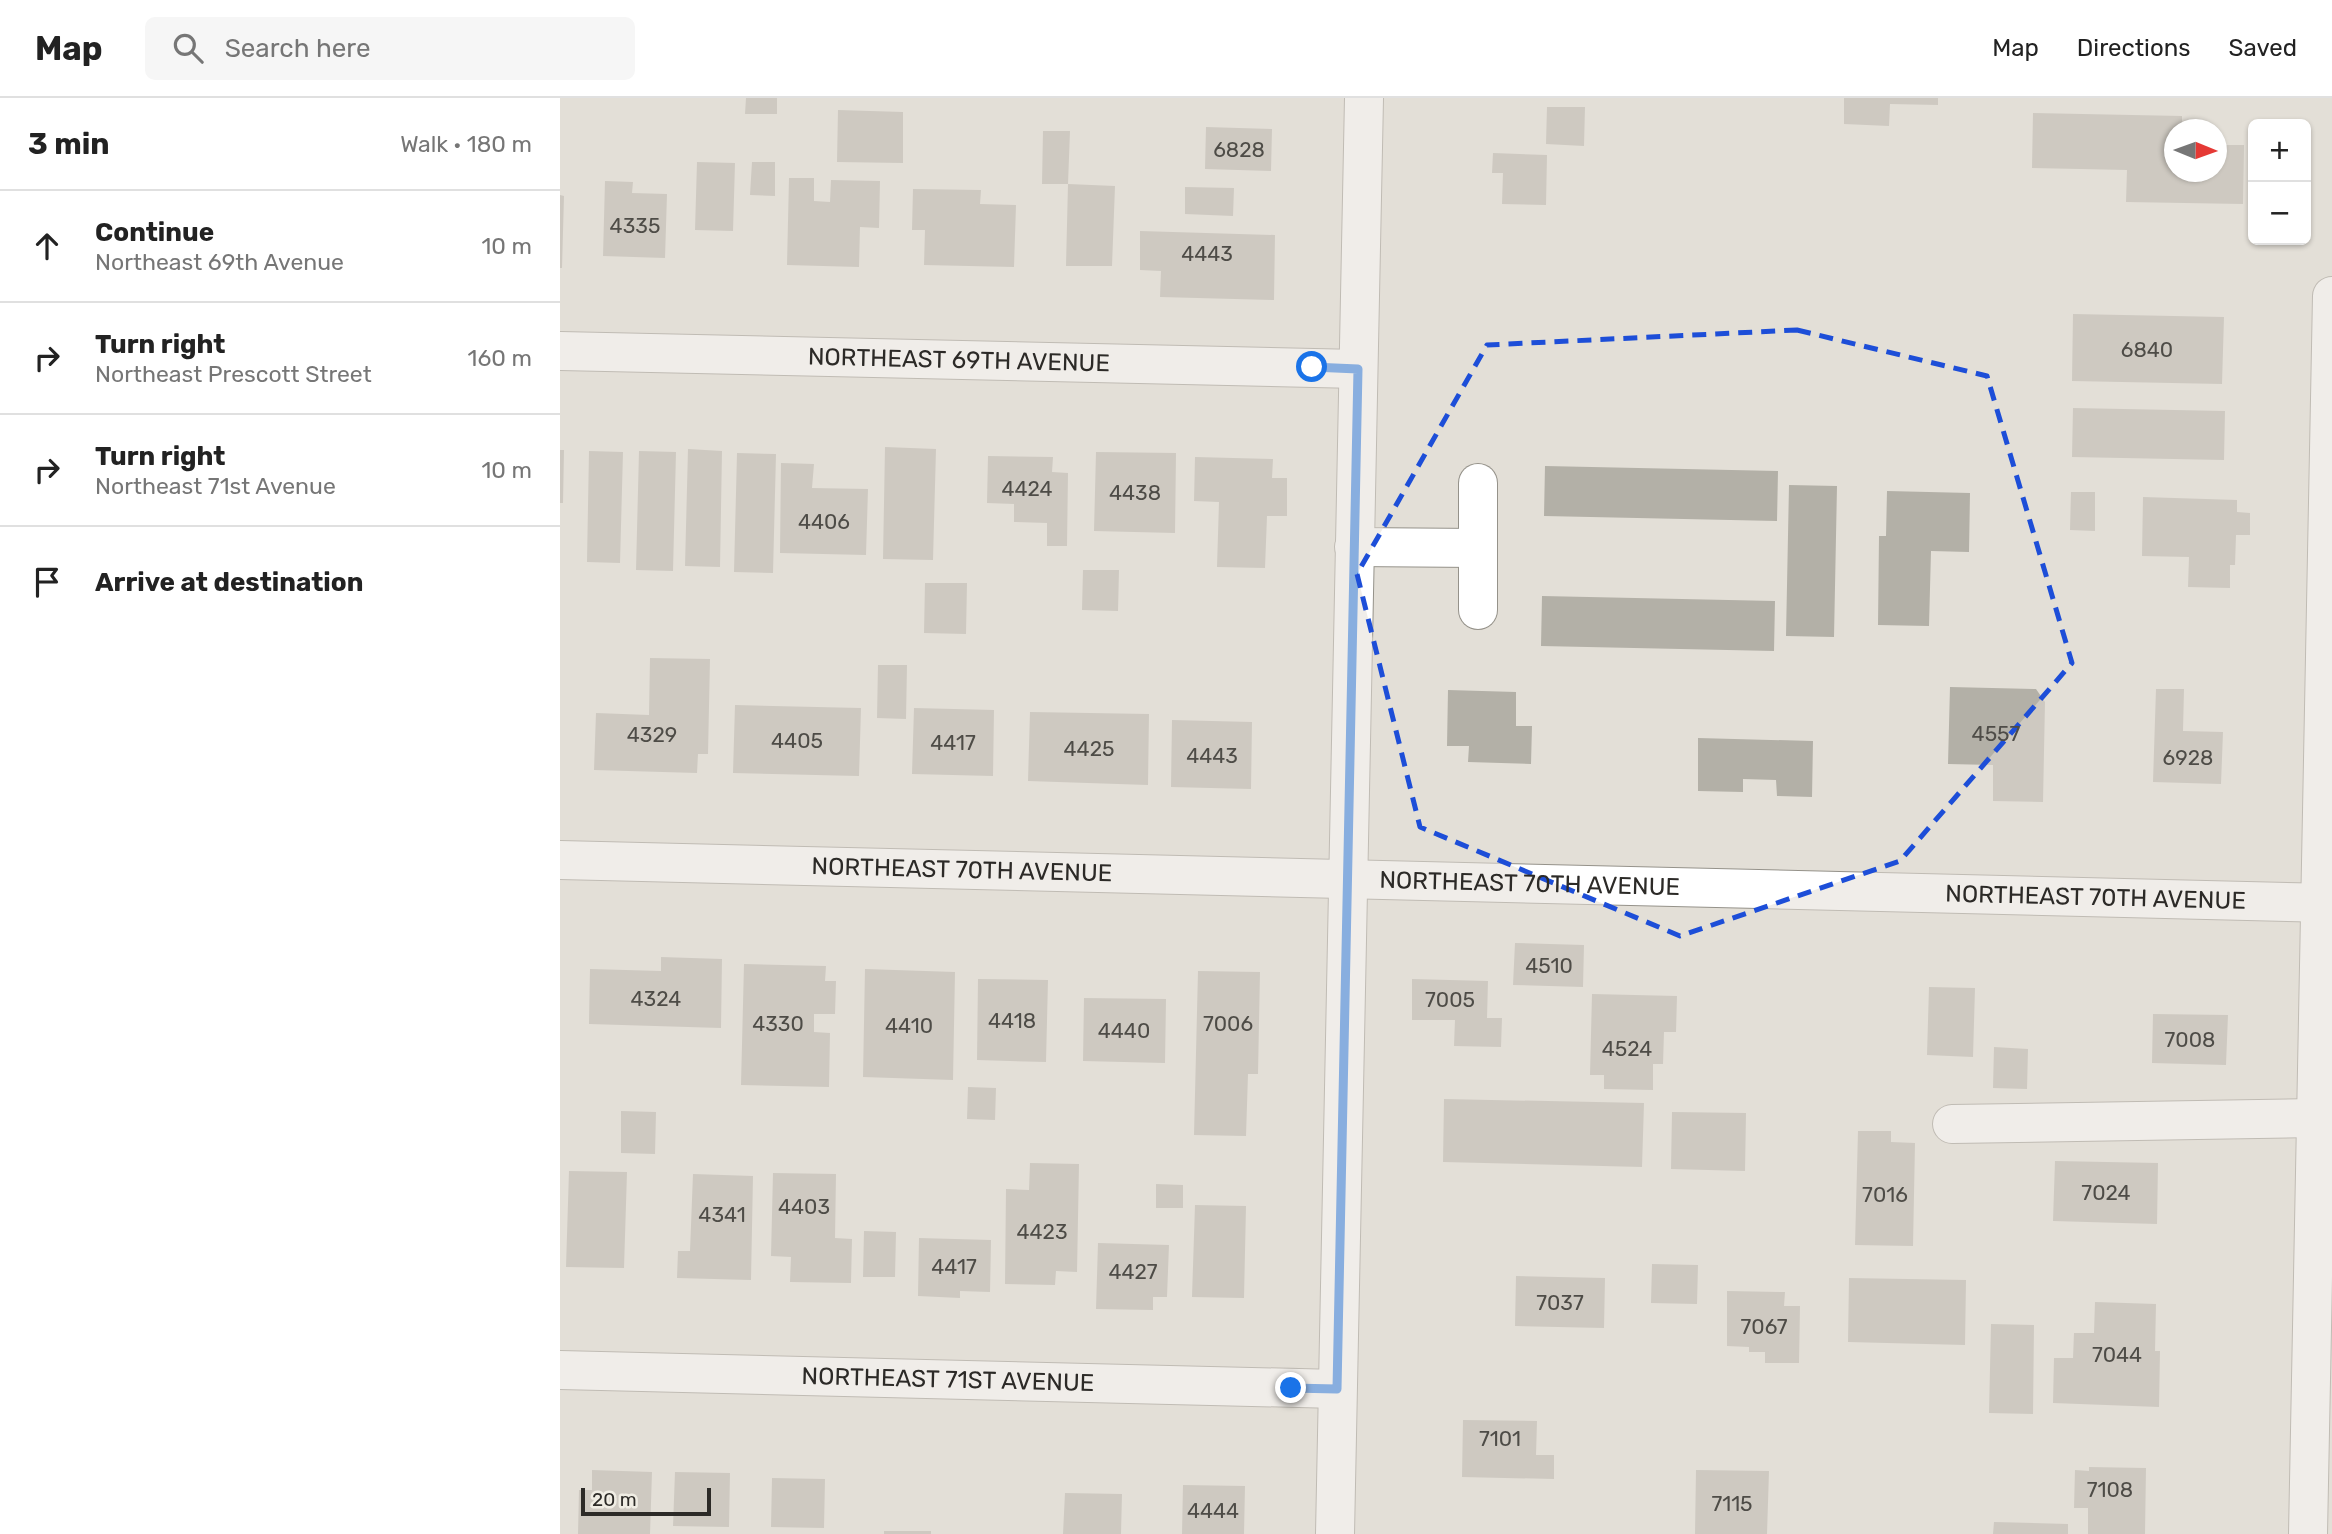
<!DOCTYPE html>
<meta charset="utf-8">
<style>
:root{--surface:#fff;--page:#f6f6f6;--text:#222;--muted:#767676;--line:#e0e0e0}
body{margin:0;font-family:Rubik,sans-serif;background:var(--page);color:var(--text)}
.controls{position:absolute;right:21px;top:21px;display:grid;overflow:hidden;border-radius:10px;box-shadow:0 2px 5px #0004}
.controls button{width:63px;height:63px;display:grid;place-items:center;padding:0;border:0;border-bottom:2px solid var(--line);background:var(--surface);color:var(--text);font:35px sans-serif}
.compass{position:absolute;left:1604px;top:21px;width:63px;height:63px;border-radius:50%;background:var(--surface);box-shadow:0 2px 5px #0004;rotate:91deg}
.scale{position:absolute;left:21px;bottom:18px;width:130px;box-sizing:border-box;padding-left:7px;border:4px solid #2c2a27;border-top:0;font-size:19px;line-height:24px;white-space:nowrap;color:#2c2a27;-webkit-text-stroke:5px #f0ede4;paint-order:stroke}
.stop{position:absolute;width:21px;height:21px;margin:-16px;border:5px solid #1a73e8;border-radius:50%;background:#fff}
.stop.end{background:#1a73e8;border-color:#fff;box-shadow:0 2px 7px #0008}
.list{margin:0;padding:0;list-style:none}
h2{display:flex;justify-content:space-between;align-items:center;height:91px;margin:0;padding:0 28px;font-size:30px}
h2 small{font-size:23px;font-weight:400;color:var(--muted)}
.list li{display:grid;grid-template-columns:46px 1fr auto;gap:21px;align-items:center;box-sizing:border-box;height:112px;padding:0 28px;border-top:2px solid var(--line)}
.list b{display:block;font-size:26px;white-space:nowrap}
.list p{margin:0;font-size:23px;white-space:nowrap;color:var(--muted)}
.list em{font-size:23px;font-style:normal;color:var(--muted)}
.icon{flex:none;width:38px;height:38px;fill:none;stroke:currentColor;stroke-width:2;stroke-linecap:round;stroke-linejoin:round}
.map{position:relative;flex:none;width:1772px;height:1436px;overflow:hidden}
header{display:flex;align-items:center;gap:42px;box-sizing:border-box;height:98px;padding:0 35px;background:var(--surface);border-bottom:2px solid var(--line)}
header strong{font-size:33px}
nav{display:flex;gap:38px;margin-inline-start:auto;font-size:24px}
.search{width:490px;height:63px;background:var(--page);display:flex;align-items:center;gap:18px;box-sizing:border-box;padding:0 24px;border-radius:10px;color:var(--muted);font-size:26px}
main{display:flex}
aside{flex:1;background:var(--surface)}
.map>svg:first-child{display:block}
</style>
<header>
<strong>Map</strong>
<div class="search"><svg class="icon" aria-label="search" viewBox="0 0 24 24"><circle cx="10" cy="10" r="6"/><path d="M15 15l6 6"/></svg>Search here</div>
<nav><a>Map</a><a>Directions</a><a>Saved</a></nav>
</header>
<main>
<aside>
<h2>3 min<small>Walk · 180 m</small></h2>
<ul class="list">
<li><svg class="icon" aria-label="ahead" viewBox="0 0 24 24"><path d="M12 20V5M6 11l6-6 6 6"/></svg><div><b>Continue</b><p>Northeast 69th Avenue</p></div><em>10 m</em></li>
<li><svg class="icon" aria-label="right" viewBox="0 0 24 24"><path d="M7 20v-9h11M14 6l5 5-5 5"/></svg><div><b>Turn right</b><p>Northeast Prescott Street</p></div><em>160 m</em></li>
<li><svg class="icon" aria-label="right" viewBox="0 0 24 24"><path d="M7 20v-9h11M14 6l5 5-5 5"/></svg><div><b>Turn right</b><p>Northeast 71st Avenue</p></div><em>10 m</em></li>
<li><svg class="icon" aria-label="arrive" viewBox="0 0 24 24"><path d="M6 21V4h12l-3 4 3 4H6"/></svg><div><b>Arrive at destination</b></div></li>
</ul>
</aside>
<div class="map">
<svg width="1772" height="1436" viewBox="0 0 1772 1436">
<rect width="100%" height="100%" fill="#e3dfd7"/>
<path fill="#b3b0a7" d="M 186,0 L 217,0 L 217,16 L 185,16 Z
M 1284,0 L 1378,0 L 1378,7 L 1330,6 L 1329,28 L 1284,26 Z
M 987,9 L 1025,9 L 1024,48 L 986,46 Z
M 278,12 L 343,14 L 343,65 L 277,64 Z
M 1473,15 L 1622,18 L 1622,32 L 1615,32 L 1615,74 L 1657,74 L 1657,47 L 1684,47 L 1683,106 L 1566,104 L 1567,72 L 1472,70 Z
M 646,29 L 712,31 L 711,73 L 645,71 Z
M 483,33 L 510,33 L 508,86 L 482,86 Z
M 933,55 L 987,57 L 986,107 L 942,106 L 943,75 L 932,75 Z
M 137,64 L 175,65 L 173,133 L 135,132 Z
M 192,64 L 215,64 L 215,98 L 190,97 Z
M 229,80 L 254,80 L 254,103 L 270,104 L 271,82 L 320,83 L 319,130 L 300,129 L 299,169 L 227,167 Z
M 45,83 L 73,84 L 72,95 L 107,96 L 105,160 L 43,158 Z
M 508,86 L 555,88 L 552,168 L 506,168 Z
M 625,89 L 674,90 L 673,118 L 625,116 Z
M 353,91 L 421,92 L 420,106 L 456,107 L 454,169 L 364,167 L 365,132 L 352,132 Z
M 0,97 L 4,98 L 2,170 L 0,170 Z
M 580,133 L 715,137 L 714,202 L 600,199 L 601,173 L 580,172 Z
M 1513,216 L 1664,219 L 1662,286 L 1512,283 Z
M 1513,310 L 1665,313 L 1664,362 L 1512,359 Z
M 325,349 L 376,351 L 373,462 L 323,461 Z
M 128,351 L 162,353 L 160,469 L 125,468 Z
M 0,352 L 4,352 L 3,405 L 0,405 Z
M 29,353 L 63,354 L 60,465 L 27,464 Z
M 79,353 L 116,354 L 113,473 L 76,472 Z
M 536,354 L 616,355 L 615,435 L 534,433 Z
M 177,355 L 216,356 L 213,475 L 174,474 Z
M 428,358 L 493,359 L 492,374 L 508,375 L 507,448 L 487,448 L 487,425 L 454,424 L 454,406 L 427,405 Z
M 635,359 L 713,361 L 712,380 L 727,380 L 727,418 L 707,418 L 705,470 L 657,469 L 659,404 L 634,403 Z
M 221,365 L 254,366 L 252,390 L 308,391 L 306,457 L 220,455 Z
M 985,368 L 1218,373 L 1217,423 L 984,418 Z
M 1229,387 L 1277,388 L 1274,539 L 1226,538 Z
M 1327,393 L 1410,395 L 1409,454 L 1371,453 L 1369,528 L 1318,527 L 1319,438 L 1326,438 Z
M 1511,394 L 1535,394 L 1535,433 L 1510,432 Z
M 1583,399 L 1677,402 L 1677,414 L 1690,415 L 1690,437 L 1676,437 L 1675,467 L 1670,467 L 1670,490 L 1628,489 L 1629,459 L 1582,458 Z
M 523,472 L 559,472 L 558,513 L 522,512 Z
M 365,485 L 407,485 L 406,536 L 364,535 Z
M 982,498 L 1215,503 L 1214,553 L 981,548 Z
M 90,560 L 150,561 L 148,656 L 138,656 L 137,675 L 34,672 L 36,615 L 89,617 Z
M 318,567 L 347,567 L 346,621 L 317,620 Z
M 1390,589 L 1476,591 L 1485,604 L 1483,704 L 1433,703 L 1433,667 L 1388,666 Z
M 1596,591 L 1624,591 L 1623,633 L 1663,634 L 1661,686 L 1593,684 Z
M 888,592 L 956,594 L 956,628 L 972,628 L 971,666 L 908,664 L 909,648 L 887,648 Z
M 175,607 L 301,610 L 299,678 L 173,675 Z
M 354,610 L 434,612 L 433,678 L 352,676 Z
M 470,614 L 589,616 L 588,687 L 468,683 Z
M 612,622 L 692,624 L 691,691 L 611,689 Z
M 1138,640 L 1253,643 L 1252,699 L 1217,698 L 1216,682 L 1183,681 L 1183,694 L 1138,693 Z
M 955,845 L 1024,847 L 1023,889 L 953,887 Z
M 101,859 L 162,861 L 161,930 L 29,926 L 30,871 L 101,873 Z
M 184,866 L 266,868 L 265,883 L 276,883 L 275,916 L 254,916 L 254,934 L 270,935 L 269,989 L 181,987 Z
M 305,871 L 395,874 L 393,982 L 303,979 Z
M 638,873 L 700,874 L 698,976 L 688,976 L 686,1038 L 634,1037 Z
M 418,881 L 488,882 L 486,964 L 417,962 Z
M 852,881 L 928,883 L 927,920 L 942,920 L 941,949 L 894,948 L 895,922 L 852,922 Z
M 1369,889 L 1415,890 L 1413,959 L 1367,957 Z
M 1032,896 L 1117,898 L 1116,934 L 1104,934 L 1103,966 L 1093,966 L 1093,992 L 1044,991 L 1044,977 L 1030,977 Z
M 524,900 L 606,901 L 605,965 L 523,963 Z
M 1593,916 L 1668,917 L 1666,967 L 1592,965 Z
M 1434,949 L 1468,951 L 1467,991 L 1433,990 Z
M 408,989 L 436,990 L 435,1022 L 407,1021 Z
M 884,1001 L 1084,1005 L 1082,1069 L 883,1064 Z
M 61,1013 L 96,1014 L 95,1056 L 61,1055 Z
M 1112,1014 L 1186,1015 L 1185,1073 L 1111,1071 Z
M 1298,1033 L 1331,1033 L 1331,1044 L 1355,1045 L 1353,1148 L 1295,1147 Z
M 1495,1063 L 1598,1065 L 1597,1126 L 1493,1123 Z
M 470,1065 L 519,1066 L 517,1174 L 496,1173 L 495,1187 L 445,1186 L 446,1091 L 469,1092 Z
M 9,1073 L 67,1074 L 64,1170 L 6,1169 Z
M 213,1075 L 276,1076 L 275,1140 L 292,1141 L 291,1185 L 230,1184 L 231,1159 L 211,1158 Z
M 133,1076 L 193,1078 L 191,1182 L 117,1180 L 118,1153 L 130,1153 Z
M 596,1086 L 623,1087 L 623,1110 L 596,1110 Z
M 635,1107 L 686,1108 L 684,1200 L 632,1199 Z
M 304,1133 L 336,1134 L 335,1179 L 303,1179 Z
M 359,1140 L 431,1142 L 430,1194 L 400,1193 L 400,1200 L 358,1198 Z
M 538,1145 L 609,1147 L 607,1199 L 593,1199 L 593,1212 L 536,1211 Z
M 1092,1166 L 1138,1167 L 1137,1206 L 1091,1205 Z
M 956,1178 L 1045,1180 L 1044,1230 L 955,1228 Z
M 1289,1180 L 1406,1182 L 1405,1247 L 1288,1244 Z
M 1167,1193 L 1225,1194 L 1224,1208 L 1240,1208 L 1239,1265 L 1205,1265 L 1205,1254 L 1189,1254 L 1189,1249 L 1167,1248 Z
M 1535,1204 L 1596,1206 L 1595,1253 L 1600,1253 L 1599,1309 L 1493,1305 L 1494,1260 L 1513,1260 L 1514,1235 L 1534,1235 Z
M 1431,1226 L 1474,1227 L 1473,1316 L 1429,1315 Z
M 903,1322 L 977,1323 L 976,1357 L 994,1357 L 994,1381 L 902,1379 Z
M 1529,1369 L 1586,1370 L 1585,1436 L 1528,1436 L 1528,1410 L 1514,1410 L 1515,1372 L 1529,1373 Z
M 32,1372 L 92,1374 L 90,1436 L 18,1436 L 19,1392 L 32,1392 Z
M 1136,1372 L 1209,1373 L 1207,1436 L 1135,1436 Z
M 115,1374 L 170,1375 L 169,1429 L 113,1428 Z
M 212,1380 L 265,1381 L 264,1430 L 211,1429 Z
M 623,1387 L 685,1388 L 684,1436 L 622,1436 Z
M 505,1395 L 562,1396 L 561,1436 L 503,1436 Z
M 1434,1424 L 1508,1426 L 1508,1436 L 1433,1436 Z
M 324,1433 L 371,1433 L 371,1436 L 324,1436 Z"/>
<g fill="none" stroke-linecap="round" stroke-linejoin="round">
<g stroke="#95928a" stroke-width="40">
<g id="minor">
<path id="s1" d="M 0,253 L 798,271"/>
<path d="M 794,449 L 918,450"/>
<path d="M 918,512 L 918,385"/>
<path id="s2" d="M 0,762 L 1772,805"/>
<path d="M 1392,1026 L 1755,1020"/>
<path id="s3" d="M 0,1272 L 777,1291"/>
<path d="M 775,1436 L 804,0"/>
<path d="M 1748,1436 L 1772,198"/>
</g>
</g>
<use href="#minor" stroke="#fff" stroke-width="38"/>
</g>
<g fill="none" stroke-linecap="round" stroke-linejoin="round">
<path stroke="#1a73e8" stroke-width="9" d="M 731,1290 L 777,1291 L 798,271 L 752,269"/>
</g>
<path d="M0 0H1772V1436H0ZM 1237,232 L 1427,278 L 1512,565 L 1340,763 L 1120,838 L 860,729 L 797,476 L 927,247 Z" fill="#e3dfd7" fill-opacity=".55" fill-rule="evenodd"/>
<path fill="none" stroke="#1d4ed8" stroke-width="5" stroke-dasharray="14 9" stroke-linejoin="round" d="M 1237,232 L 1427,278 L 1512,565 L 1340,763 L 1120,838 L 860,729 L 797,476 L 927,247 Z"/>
<g text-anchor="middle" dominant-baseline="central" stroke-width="5" stroke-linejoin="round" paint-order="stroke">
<g font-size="21" fill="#4e4c47">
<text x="679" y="51">6828</text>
<text x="75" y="127">4335</text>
<text x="647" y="155">4443</text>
<text x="1587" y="251">6840</text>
<text x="467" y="390">4424</text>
<text x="575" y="394">4438</text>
<text x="264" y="423">4406</text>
<text x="1436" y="635">4557</text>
<text x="92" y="636">4329</text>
<text x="237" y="642">4405</text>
<text x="393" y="644">4417</text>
<text x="529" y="650">4425</text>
<text x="652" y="657">4443</text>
<text x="1628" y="659">6928</text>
<text x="989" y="867">4510</text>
<text x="96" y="900">4324</text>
<text x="890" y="901">7005</text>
<text x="452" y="922">4418</text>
<text x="218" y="925">4330</text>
<text x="668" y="925">7006</text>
<text x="349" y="927">4410</text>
<text x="564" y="932">4440</text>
<text x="1630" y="941">7008</text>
<text x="1067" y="950">4524</text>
<text x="1546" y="1094">7024</text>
<text x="1325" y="1096">7016</text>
<text x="244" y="1108">4403</text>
<text x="162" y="1116">4341</text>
<text x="482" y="1133">4423</text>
<text x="394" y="1168">4417</text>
<text x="573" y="1173">4427</text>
<text x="1000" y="1204">7037</text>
<text x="1204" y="1228">7067</text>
<text x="1557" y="1256">7044</text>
<text x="940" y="1340">7101</text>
<text x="1550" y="1391">7108</text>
<text x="1172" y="1405">7115</text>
<text x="653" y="1412">4444</text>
</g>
<g font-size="24" fill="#2c2a27" stroke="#f0ede4">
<text stroke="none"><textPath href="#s1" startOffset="399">NORTHEAST 69TH AVENUE</textPath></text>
<text stroke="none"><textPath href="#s2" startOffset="402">NORTHEAST 70TH AVENUE</textPath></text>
<text stroke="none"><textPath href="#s2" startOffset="970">NORTHEAST 70TH AVENUE</textPath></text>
<text stroke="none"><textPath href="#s2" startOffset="1536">NORTHEAST 70TH AVENUE</textPath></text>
<text stroke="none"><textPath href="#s3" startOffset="388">NORTHEAST 71ST AVENUE</textPath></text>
</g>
</g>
</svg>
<div class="controls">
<button>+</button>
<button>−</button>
</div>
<svg class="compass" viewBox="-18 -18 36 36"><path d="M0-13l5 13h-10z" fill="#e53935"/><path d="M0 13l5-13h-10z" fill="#767676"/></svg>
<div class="scale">20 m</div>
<div class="stop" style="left:752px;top:269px"></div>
<div class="stop end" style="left:731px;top:1290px"></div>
</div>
</main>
